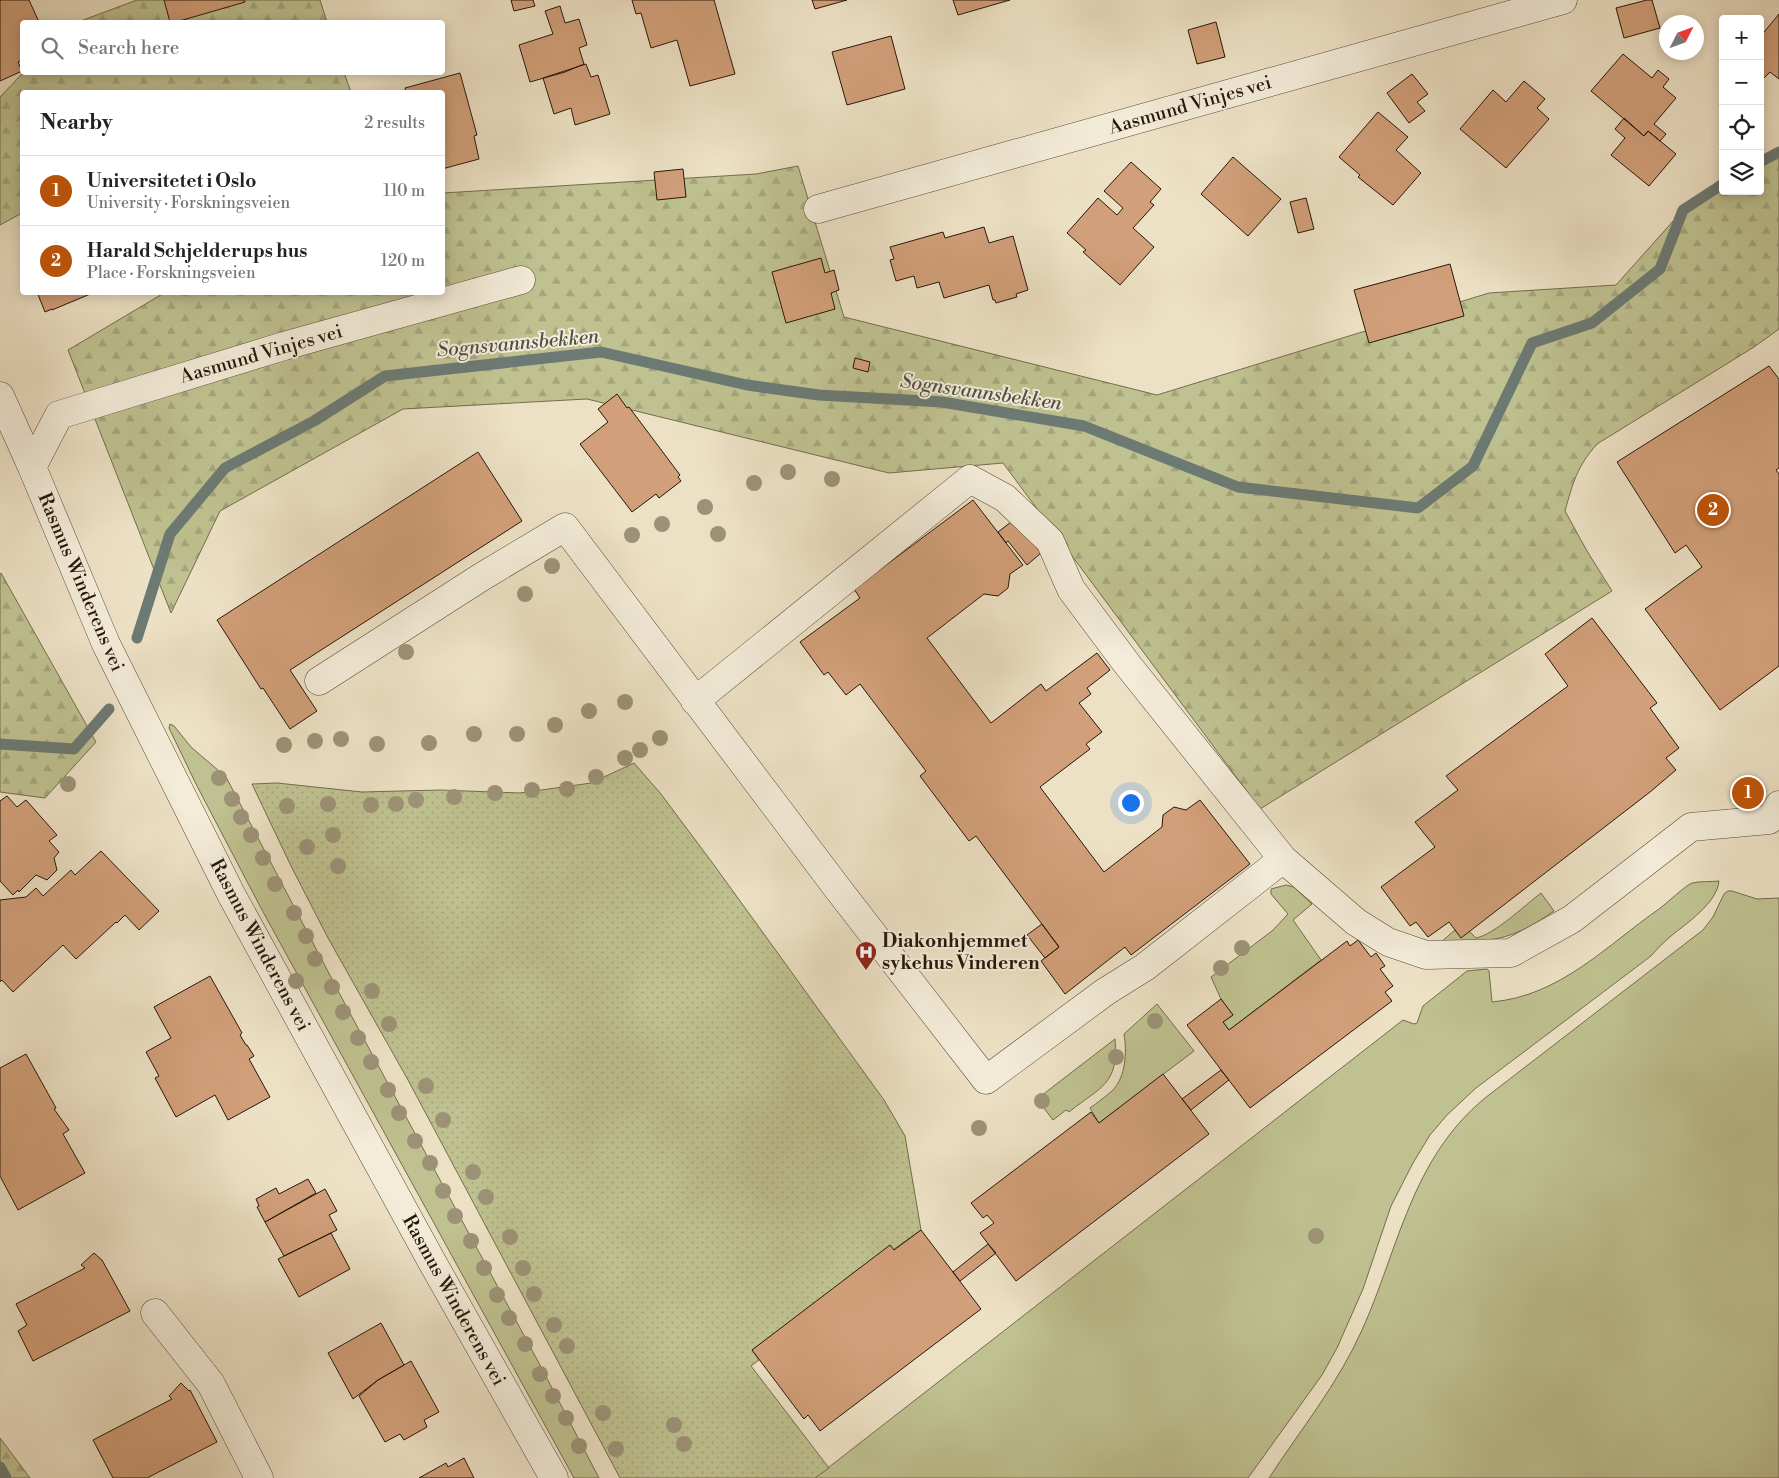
<!DOCTYPE html>
<meta charset="utf-8">
<style>
:root{--surface:#fff;--page:#f2f2f2;--text:#222;--muted:#767676;--line:#e0e0e0;--accent:#b45309}
body{margin:0;font-family:"Libre Bodoni",serif;background:var(--page);color:var(--text)}
.controls{position:absolute;right:15px;top:15px;display:grid;overflow:hidden;border-radius:5px;box-shadow:0 2px 12px #0003}
.controls button{width:45px;height:45px;display:grid;place-items:center;padding:0;border:0;border-bottom:1px solid var(--line);background:var(--surface);color:var(--text);font:25px sans-serif}
.compass{position:absolute;left:1659px;top:15px;width:45px;height:45px;border-radius:50%;background:var(--surface);box-shadow:0 2px 12px #0003;rotate:48deg}
.you{position:absolute;left:1130px;top:802px;width:18px;height:18px;margin:-12px;border:4px solid #fff;border-radius:50%;background:#1a73e8;box-shadow:0 0 0 8px #1a73e833}
.badge{display:grid;place-items:center;width:32px;height:32px;border-radius:50%;background:var(--accent);color:#fff;font-size:16px;font-weight:700}
.pin{position:absolute;translate:-50% -50%;border:2px solid #fff;box-shadow:0 1px 5px #0006}
.list{margin:0;padding:0;list-style:none}
h2{display:flex;justify-content:space-between;align-items:center;height:65px;margin:0;padding:0 20px;font-size:21px}
h2 small{font-size:16px;font-weight:400;color:var(--muted)}
.list li{display:grid;grid-template-columns:32px 1fr auto;gap:15px;align-items:center;box-sizing:border-box;height:70px;padding:0 20px;border-top:1px solid var(--line)}
.list b{display:block;font-size:19px;white-space:nowrap}
.list p{margin:0;font-size:16px;white-space:nowrap;color:var(--muted)}
.list em{font-size:16px;font-style:normal;color:var(--muted)}
.icon{flex:none;width:28px;height:28px;fill:none;stroke:currentColor;stroke-width:2;stroke-linecap:round;stroke-linejoin:round}
.map{position:relative;flex:none;width:1779px;height:1478px;overflow:hidden}
.search{position:absolute;background:var(--surface);box-shadow:0 2px 12px #0003;left:20px;top:20px;width:425px;height:55px;display:flex;align-items:center;gap:12px;box-sizing:border-box;padding:0 18px;border-radius:5px;color:var(--muted);font-size:19px}
.panel{position:absolute;background:var(--surface);box-shadow:0 2px 12px #0003;left:20px;top:90px;width:425px;height:205px;border-radius:5px}
.map>svg:first-child{display:block}
</style>
<div class="map">
<svg width="1779" height="1478" viewBox="0 0 1779 1478">
<defs>
<pattern id="forest-firs" width="22" height="20" patternUnits="userSpaceOnUse" patternTransform="scale(1.25)"><rect width="22" height="20" fill="#bfc190"/><path d="M5 1l3.5 6h-7zM16 11l3.5 6h-7z" fill="#a4a57b"/></pattern>
<pattern id="park-dots" width="8" height="8" patternUnits="userSpaceOnUse" patternTransform="scale(1.25)"><rect width="8" height="8" fill="#bfc190"/><path d="M2 2h.1M6 6h.1" fill="none" stroke="#a4a57b" stroke-width="1.8" stroke-linecap="round"/></pattern>
</defs>
<rect width="100%" height="100%" fill="#ede1c5"/>
<filter id="stains"><feTurbulence type="fractalNoise" baseFrequency=".004" numOctaves="4"/><feColorMatrix values="0 0 0 0 .2 0 0 0 0 .09 0 0 0 0 .02 0 0 0 .5 -.17"/></filter>
<radialGradient id="worn" r=".72"><stop offset=".6" stop-color="#630" stop-opacity="0"/><stop offset="1" stop-color="#630" stop-opacity=".3"/></radialGradient>
<path fill="#bfc190" stroke="#736c4c" d="M 170,724 L 174,726 L 191,747 L 226,777 L 345,1004 L 540,1365 L 599,1478 L 574,1478 L 262,910 L 197,786 L 169,728 Z
M 1719,881 C 1717,903 1687,923 1671,936 C 1664,942 1657,949 1651,956 L 1476,1088 L 1447,1115 L 1430,1135 L 1413,1163 L 1391,1206 L 1363,1289 L 1337,1348 L 1322,1375 L 1248,1478 L 815,1478 L 1403,1020 L 1414,1024 L 1417,1023 L 1423,1006 L 1467,971 L 1487,969 L 1489,971 L 1492,1002 C 1560,996 1606,946 1659,909 C 1666,904 1686,885 1692,883 C 1700,881 1711,882 1719,881 Z
M 1286,885 L 1294,887 L 1312,904 L 1293,920 L 1321,960 L 1229,1030 L 1223,1022 L 1233,1015 L 1221,999 L 1211,977 L 1272,931 L 1288,914 L 1271,894 L 1271,889 Z
M 1728,891 L 1732,891 L 1757,899 L 1779,898 L 1779,1478 L 1269,1478 C 1301,1429 1338,1384 1362,1330 C 1399,1248 1411,1159 1485,1098 L 1703,930 L 1713,917 L 1724,894 Z
M 1541,893 L 1554,911 C 1534,925 1512,938 1487,940 C 1472,942 1456,941 1441,942 L 1455,930 L 1461,937 L 1469,931 L 1476,938 C 1495,934 1524,906 1541,893 Z
M 1157,1004 L 1194,1051 L 1099,1123 L 1090,1108 C 1097,1103 1105,1097 1112,1091 C 1126,1077 1127,1052 1124,1034 Z
M 1115,1039 C 1119,1085 1100,1087 1069,1112 L 1066,1110 L 1053,1120 L 1037,1099 Z"/>
<path fill="url(#forest-firs)" stroke="#736c4c" d="M 137,0 L 320,0 L 327,22 L 78,22 Z
M 23,73 L 344,73 L 351,92 L 22,92 L 22,213 L 0,225 L 0,97 Z
M 1779,153 L 1779,329 L 1754,347 L 1597,444 C 1577,467 1573,482 1565,511 L 1587,551 L 1612,591 L 1260,809 L 1003,463 L 889,473 L 587,399 L 403,409 L 220,511 L 171,613 L 68,350 L 164,293 L 442,292 L 443,193 L 756,174 L 798,166 L 844,317 L 1157,395 L 1489,293 L 1616,285 L 1683,210 L 1723,187 L 1723,191 L 1760,191 L 1760,164 Z
M 1,573 L 96,742 L 45,798 L 0,792 L 0,574 Z
M 0,1438 L 30,1478 L 0,1478 Z"/>
<path fill="url(#park-dots)" stroke="#736c4c" d="M 634,763 L 661,794 L 714,865 L 884,1100 L 905,1136 L 921,1230 L 752,1350 L 759,1360 L 751,1366 L 829,1468 L 815,1478 L 620,1478 L 408,1080 L 328,938 L 291,866 L 252,784 L 277,783 L 362,792 L 440,790 L 520,793 L 591,783 Z"/>
<g fill="none" stroke-linecap="round" stroke-linejoin="round">
<path stroke="#6c7a73" stroke-width="11" d="M 1760,162 L 1779,152
M 137,638 L 170,534 L 225,468 L 314,421 L 385,376 L 601,352 L 747,385 L 819,395 L 942,402 L 1084,426 L 1238,487 L 1418,508 L 1473,466 L 1532,343 L 1592,323 L 1660,269 L 1683,210 L 1723,184
M 0,744 L 74,749 L 109,709
M 0,1467 L 6,1478"/>
</g>
<path fill="#d19f79" stroke="#271709" d="M 0,0 L 29,0 L 39,22 L 22,22 L 22,60 L 18,62 L 22,71 L 0,81 Z
M 164,0 L 244,0 L 245,2 L 176,22 L 170,22 Z
M 511,0 L 533,0 L 535,6 L 514,11 Z
M 632,0 L 714,0 L 735,74 L 690,86 L 677,40 L 651,48 L 641,13 L 636,14 Z
M 812,0 L 847,0 L 815,9 Z
M 953,0 L 1010,0 L 958,15 Z
M 1647,0 L 1652,0 L 1660,28 L 1624,38 L 1616,8 Z
M 560,6 L 565,23 L 579,19 L 587,45 L 579,48 L 584,64 L 565,72 L 530,82 L 519,45 L 553,34 L 545,11 Z
M 1779,14 L 1779,79 L 1770,72 L 1760,82 L 1760,37 Z
M 1216,22 L 1225,57 L 1197,64 L 1188,30 Z
M 891,36 L 905,89 L 847,105 L 832,52 Z
M 1623,54 L 1652,78 L 1658,70 L 1669,79 L 1663,87 L 1676,98 L 1654,124 L 1666,134 L 1660,141 L 1648,131 L 1644,136 L 1591,91 Z
M 586,64 L 591,77 L 598,75 L 610,114 L 575,125 L 571,108 L 554,114 L 543,78 Z
M 460,73 L 477,135 L 474,136 L 479,159 L 442,169 L 442,92 L 406,92 L 405,88 Z
M 1412,74 L 1428,94 L 1417,102 L 1425,111 L 1409,123 L 1387,93 Z
M 1524,81 L 1545,99 L 1537,108 L 1549,119 L 1506,168 L 1460,129 L 1493,90 L 1506,102 Z
M 1378,112 L 1408,137 L 1396,150 L 1421,173 L 1393,205 L 1358,177 L 1360,175 L 1339,157 Z
M 1624,118 L 1644,136 L 1648,131 L 1676,154 L 1649,186 L 1611,155 L 1625,138 L 1615,129 Z
M 1233,157 L 1281,199 L 1248,236 L 1201,194 Z
M 1131,162 L 1161,189 L 1150,202 L 1154,205 L 1133,228 L 1154,247 L 1120,285 L 1083,252 L 1086,250 L 1067,233 L 1098,198 L 1117,215 L 1123,208 L 1104,191 Z
M 683,169 L 686,197 L 657,200 L 654,172 Z
M 1306,198 L 1314,229 L 1298,233 L 1290,202 Z
M 984,227 L 989,243 L 1013,236 L 1028,290 L 1016,294 L 1017,297 L 996,303 L 995,300 L 993,300 L 989,285 L 944,298 L 939,282 L 917,288 L 914,276 L 896,281 L 890,260 L 894,259 L 890,247 L 943,232 L 945,238 Z
M 821,258 L 825,273 L 834,270 L 839,290 L 831,293 L 835,309 L 786,323 L 772,272 Z
M 1450,264 L 1464,316 L 1369,343 L 1354,290 Z
M 37,292 L 95,292 L 52,310 L 52,309 L 45,312 Z
M 855,358 L 870,362 L 868,372 L 853,368 Z
M 1769,366 L 1779,379 L 1779,468 L 1776,470 L 1779,474 L 1779,666 L 1720,710 L 1645,609 L 1702,567 L 1686,545 L 1675,553 L 1617,462 Z
M 617,394 L 627,408 L 629,407 L 680,475 L 678,477 L 681,481 L 659,498 L 656,494 L 632,512 L 580,444 L 608,422 L 598,409 Z
M 478,452 L 522,521 L 290,670 L 317,711 L 290,729 L 263,688 L 261,689 L 217,620 Z
M 973,500 L 1023,565 L 1010,574 L 1008,588 L 998,596 L 984,594 L 927,638 L 991,723 L 1041,684 L 1046,691 L 1097,653 L 1110,670 L 1087,688 L 1091,694 L 1079,703 L 1102,732 L 1086,744 L 1090,749 L 1040,787 L 1104,872 L 1162,827 L 1163,815 L 1174,807 L 1186,810 L 1200,800 L 1250,864 L 1131,955 L 1125,947 L 1065,994 L 1041,961 L 1059,947 L 976,836 L 969,841 L 920,776 L 926,771 L 860,684 L 846,695 L 828,672 L 824,675 L 800,642 L 860,598 L 854,589 Z
M 1015,519 L 1041,553 L 1027,565 L 1008,541 L 1006,543 L 998,532 Z
M 1592,618 L 1657,703 L 1650,708 L 1679,748 L 1666,758 L 1676,770 L 1650,792 L 1461,938 L 1449,922 L 1428,937 L 1416,922 L 1410,926 L 1381,887 L 1435,847 L 1415,822 L 1458,790 L 1446,776 L 1568,686 L 1545,654 Z
M 7,796 L 17,807 L 26,800 L 57,835 L 49,841 L 59,852 L 54,858 L 57,870 L 47,880 L 36,875 L 19,892 L 18,890 L 13,895 L 0,881 L 0,801 Z
M 101,851 L 159,911 L 139,930 L 125,915 L 117,923 L 116,922 L 76,959 L 63,945 L 13,992 L 2,980 L 0,982 L 0,900 L 26,897 L 36,888 L 43,896 L 71,870 L 75,875 Z
M 1042,924 L 1059,947 L 1045,958 L 1027,935 Z
M 1358,940 L 1371,957 L 1376,953 L 1385,966 L 1380,969 L 1393,986 L 1385,992 L 1392,1001 L 1250,1108 L 1187,1025 L 1221,999 L 1233,1015 L 1223,1022 L 1229,1030 L 1347,941 L 1350,946 Z
M 210,976 L 242,1033 L 240,1035 L 246,1045 L 247,1045 L 254,1056 L 249,1059 L 270,1097 L 228,1120 L 215,1095 L 176,1117 L 155,1078 L 159,1076 L 146,1052 L 171,1038 L 154,1007 Z
M 26,1054 L 56,1108 L 54,1109 L 69,1130 L 63,1134 L 85,1173 L 18,1210 L 0,1176 L 0,1068 Z
M 1221,1070 L 1229,1080 L 1191,1110 L 1182,1099 Z
M 1163,1074 L 1209,1134 L 1016,1281 L 980,1233 L 994,1223 L 987,1215 L 983,1218 L 971,1203 L 1091,1112 L 1099,1123 Z
M 308,1179 L 316,1193 L 265,1222 L 257,1207 L 259,1206 L 256,1199 L 276,1188 L 279,1194 Z
M 325,1189 L 337,1211 L 329,1215 L 337,1230 L 284,1256 L 265,1222 Z
M 921,1230 L 981,1309 L 820,1431 L 808,1415 L 804,1419 L 752,1350 L 890,1245 L 894,1250 Z
M 331,1233 L 350,1269 L 299,1297 L 278,1259 Z
M 988,1244 L 996,1253 L 960,1281 L 953,1272 Z
M 94,1253 L 102,1260 L 130,1311 L 33,1361 L 18,1331 L 27,1325 L 16,1304 L 85,1268 L 81,1265 Z
M 381,1323 L 404,1365 L 378,1380 L 353,1399 L 328,1353 Z
M 411,1361 L 439,1412 L 424,1420 L 427,1427 L 404,1440 L 400,1434 L 385,1442 L 359,1396 L 378,1380 Z
M 181,1383 L 189,1391 L 190,1390 L 217,1442 L 147,1478 L 113,1478 L 93,1440 L 172,1399 L 169,1396 Z
M 464,1458 L 474,1478 L 419,1478 L 446,1463 L 448,1467 Z"/>
<g fill="none" stroke-linecap="round" stroke-linejoin="round">
<g stroke="#584a38" stroke-width="29">
<path id="minor" d="M 818,209 L 1563,0
M 0,396 L 32,467 L 106,644 L 231,894 L 431,1260 L 554,1478
M 32,467 L 59,415 L 284,346 L 521,280
M 319,681 L 483,576 L 565,527 L 838,889 L 986,1080 L 1105,992 L 1145,967 L 1283,859
M 695,701 L 970,479 L 1005,498 L 1050,541 L 1071,589 L 1127,664 L 1283,859 L 1356,922 L 1388,942 L 1426,955 L 1511,953 L 1572,919 L 1691,827 L 1769,820 L 1779,805
M 155,1313 L 211,1384 L 259,1478"/>
</g>
<use href="#minor" stroke="#f3ecd9" stroke-width="28"/>
</g>
<g fill="#9d9277">
<circle cx="788" cy="472" r="8"/>
<circle cx="832" cy="479" r="8"/>
<circle cx="754" cy="483" r="8"/>
<circle cx="705" cy="507" r="8"/>
<circle cx="662" cy="524" r="8"/>
<circle cx="718" cy="534" r="8"/>
<circle cx="632" cy="535" r="8"/>
<circle cx="552" cy="566" r="8"/>
<circle cx="525" cy="594" r="8"/>
<circle cx="406" cy="652" r="8"/>
<circle cx="625" cy="702" r="8"/>
<circle cx="589" cy="711" r="8"/>
<circle cx="555" cy="725" r="8"/>
<circle cx="474" cy="734" r="8"/>
<circle cx="517" cy="734" r="8"/>
<circle cx="660" cy="738" r="8"/>
<circle cx="341" cy="739" r="8"/>
<circle cx="315" cy="741" r="8"/>
<circle cx="429" cy="743" r="8"/>
<circle cx="377" cy="744" r="8"/>
<circle cx="284" cy="745" r="8"/>
<circle cx="640" cy="750" r="8"/>
<circle cx="625" cy="758" r="8"/>
<circle cx="596" cy="777" r="8"/>
<circle cx="219" cy="778" r="8"/>
<circle cx="68" cy="784" r="8"/>
<circle cx="567" cy="789" r="8"/>
<circle cx="532" cy="790" r="8"/>
<circle cx="495" cy="793" r="8"/>
<circle cx="454" cy="797" r="8"/>
<circle cx="232" cy="799" r="8"/>
<circle cx="416" cy="800" r="8"/>
<circle cx="328" cy="804" r="8"/>
<circle cx="396" cy="804" r="8"/>
<circle cx="371" cy="805" r="8"/>
<circle cx="287" cy="806" r="8"/>
<circle cx="241" cy="817" r="8"/>
<circle cx="251" cy="835" r="8"/>
<circle cx="333" cy="835" r="8"/>
<circle cx="307" cy="847" r="8"/>
<circle cx="263" cy="858" r="8"/>
<circle cx="338" cy="866" r="8"/>
<circle cx="275" cy="884" r="8"/>
<circle cx="294" cy="913" r="8"/>
<circle cx="306" cy="936" r="8"/>
<circle cx="1242" cy="948" r="8"/>
<circle cx="315" cy="959" r="8"/>
<circle cx="1221" cy="968" r="8"/>
<circle cx="296" cy="981" r="8"/>
<circle cx="332" cy="987" r="8"/>
<circle cx="372" cy="991" r="8"/>
<circle cx="343" cy="1012" r="8"/>
<circle cx="1155" cy="1021" r="8"/>
<circle cx="389" cy="1024" r="8"/>
<circle cx="358" cy="1038" r="8"/>
<circle cx="1116" cy="1057" r="8"/>
<circle cx="371" cy="1062" r="8"/>
<circle cx="426" cy="1086" r="8"/>
<circle cx="388" cy="1090" r="8"/>
<circle cx="1042" cy="1101" r="8"/>
<circle cx="399" cy="1113" r="8"/>
<circle cx="443" cy="1120" r="8"/>
<circle cx="979" cy="1128" r="8"/>
<circle cx="415" cy="1141" r="8"/>
<circle cx="430" cy="1163" r="8"/>
<circle cx="473" cy="1172" r="8"/>
<circle cx="443" cy="1191" r="8"/>
<circle cx="486" cy="1197" r="8"/>
<circle cx="455" cy="1216" r="8"/>
<circle cx="1316" cy="1236" r="8"/>
<circle cx="510" cy="1237" r="8"/>
<circle cx="471" cy="1241" r="8"/>
<circle cx="484" cy="1268" r="8"/>
<circle cx="523" cy="1268" r="8"/>
<circle cx="534" cy="1294" r="8"/>
<circle cx="497" cy="1295" r="8"/>
<circle cx="509" cy="1318" r="8"/>
<circle cx="554" cy="1325" r="8"/>
<circle cx="525" cy="1344" r="8"/>
<circle cx="567" cy="1346" r="8"/>
<circle cx="540" cy="1374" r="8"/>
<circle cx="553" cy="1396" r="8"/>
<circle cx="603" cy="1413" r="8"/>
<circle cx="566" cy="1418" r="8"/>
<circle cx="674" cy="1425" r="8"/>
<circle cx="684" cy="1444" r="8"/>
<circle cx="579" cy="1446" r="8"/>
<circle cx="616" cy="1449" r="8"/>
</g>
<defs>
<g id="hospital-pin" transform="scale(1.125)"><path d="M0 17L-7.5 6A9.5 9.5 0 1 1 7.5 6Z" fill="#8f2418" stroke="#f3ecd9"/><path d="M-5-5h3v3.5h4V-5h3V5h-3V1.5h-4V5h-3Z" fill="#fff"/></g>
</defs>
<g fill-rule="evenodd">
<use href="#hospital-pin" x="866" y="952"/>
</g>
<g text-anchor="middle" dominant-baseline="central" stroke-width="4" stroke-linejoin="round" paint-order="stroke">
<g font-size="19" fill="#271709" stroke="#f3ecd9">
<text transform="translate(1190 105) rotate(-16)">Aasmund Vinjes vei</text>
<text transform="translate(261 354) rotate(-16)">Aasmund Vinjes vei</text>
<text transform="translate(81 582) rotate(67)">Rasmus Winderens vei</text>
<text transform="translate(260 945) rotate(62)">Rasmus Winderens vei</text>
<text transform="translate(454 1300) rotate(61)">Rasmus Winderens vei</text>
</g>
<g font-size="19" font-weight="bold" fill="#271709" stroke="#f3ecd9" text-anchor="start">
<text x="882" y="941">Diakonhjemmet<tspan x="882" dy="22">sykehus Vinderen</tspan></text>
</g>
<g font-size="20" font-style="italic" fill="#4f5147" stroke="#f3ecd9">
<text transform="translate(518 344) rotate(-5)">Sognsvannsbekken</text>
<text transform="translate(981 393) rotate(8)">Sognsvannsbekken</text>
</g>
</g>
<rect width="100%" height="100%" filter="url(#stains)"/>
<rect width="100%" height="100%" fill="url(#worn)"/>
</svg>
<div class="controls">
<button>+</button>
<button>−</button>
<button><svg class="icon" aria-label="locate" viewBox="0 0 24 24"><circle cx="12" cy="12" r="6"/><path d="M12 2v4M12 18v4M2 12h4M18 12h4"/></svg></button>
<button><svg class="icon" aria-label="layers" viewBox="0 0 24 24"><path d="M12 4l9 5-9 5-9-5zM3 14l9 5 9-5"/></svg></button>
</div>
<svg class="compass" viewBox="-18 -18 36 36"><path d="M0-13l5 13h-10z" fill="#e53935"/><path d="M0 13l5-13h-10z" fill="#767676"/></svg>
<div class="you"></div>
<div class="pin badge" style="left:1748px;top:793px">1</div>
<div class="pin badge" style="left:1713px;top:510px">2</div>
<div class="search"><svg class="icon" aria-label="search" viewBox="0 0 24 24"><circle cx="10" cy="10" r="6"/><path d="M15 15l6 6"/></svg>Search here</div>
<section class="panel">
<h2>Nearby<small>2 results</small></h2>
<ul class="list">
<li><span class="badge">1</span><div><b>Universitetet i Oslo</b><p>University · Forskningsveien</p></div><em>110 m</em></li>
<li><span class="badge">2</span><div><b>Harald Schjelderups hus</b><p>Place · Forskningsveien</p></div><em>120 m</em></li>
</ul>
</section>
</div>
